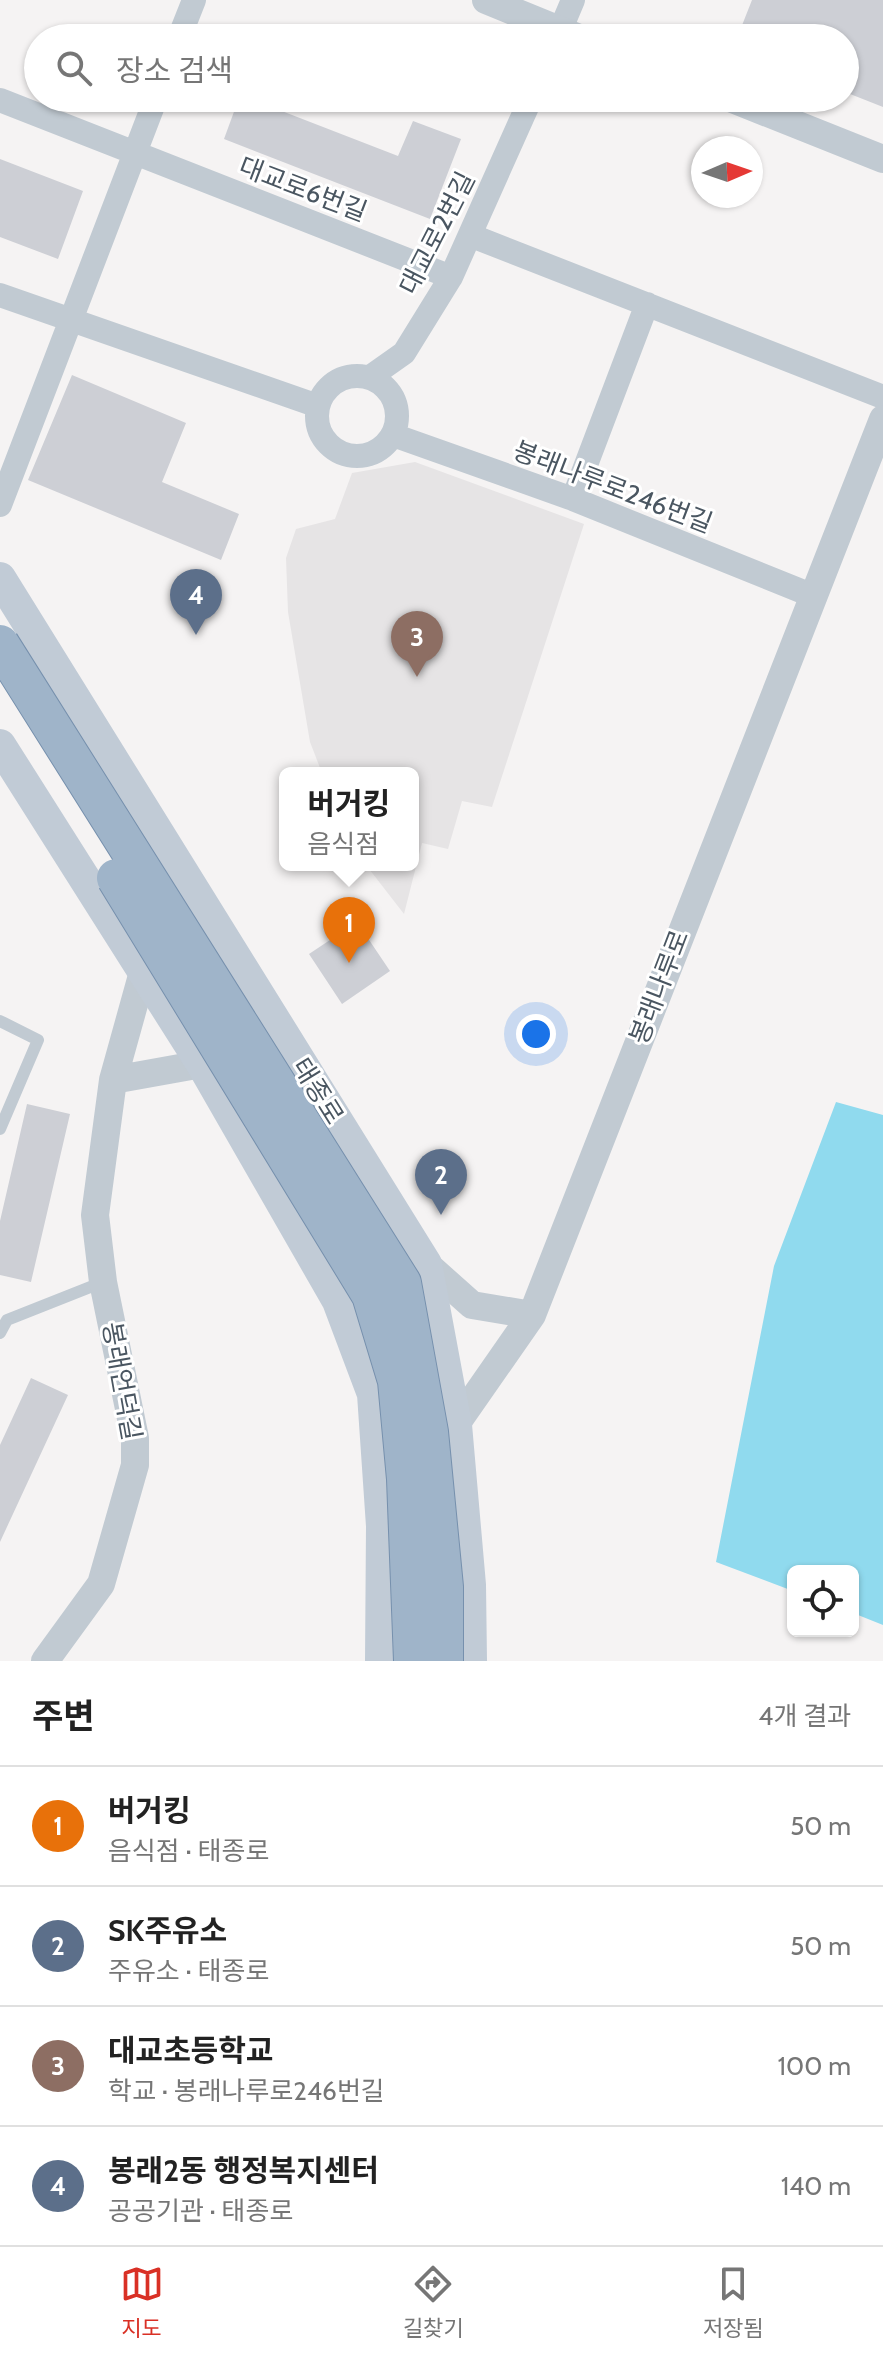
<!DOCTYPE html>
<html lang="ko">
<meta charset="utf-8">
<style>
:root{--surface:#fff;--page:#f2f2f2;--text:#222;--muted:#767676;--line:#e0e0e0;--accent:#d93025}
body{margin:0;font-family:Cabin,"Noto Sans KR",sans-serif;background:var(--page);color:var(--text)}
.controls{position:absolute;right:24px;bottom:24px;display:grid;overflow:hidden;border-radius:12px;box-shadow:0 2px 6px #0004}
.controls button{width:72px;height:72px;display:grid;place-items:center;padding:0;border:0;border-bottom:2px solid var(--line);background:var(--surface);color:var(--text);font:40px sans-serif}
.compass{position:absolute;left:691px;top:136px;width:72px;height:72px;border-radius:50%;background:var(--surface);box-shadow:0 2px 6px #0004;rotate:88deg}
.you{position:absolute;left:536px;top:1034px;width:28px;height:28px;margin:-20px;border:6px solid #fff;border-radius:50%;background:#1a73e8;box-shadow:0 0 0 12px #1a73e833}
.badge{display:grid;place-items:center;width:52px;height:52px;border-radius:50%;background:var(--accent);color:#fff;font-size:26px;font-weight:700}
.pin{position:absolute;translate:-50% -66px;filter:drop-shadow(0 2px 4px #0008)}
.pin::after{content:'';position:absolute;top:42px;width:28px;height:24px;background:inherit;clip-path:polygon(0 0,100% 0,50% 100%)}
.popup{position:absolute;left:279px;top:767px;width:140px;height:104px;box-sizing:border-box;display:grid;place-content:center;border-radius:12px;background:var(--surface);filter:drop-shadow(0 2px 6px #0005);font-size:26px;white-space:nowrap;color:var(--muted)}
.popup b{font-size:30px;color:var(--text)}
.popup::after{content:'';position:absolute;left:50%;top:100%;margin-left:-16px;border:16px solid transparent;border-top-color:var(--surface)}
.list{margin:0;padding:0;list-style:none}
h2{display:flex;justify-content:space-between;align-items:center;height:104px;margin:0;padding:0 32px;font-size:34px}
h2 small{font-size:26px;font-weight:400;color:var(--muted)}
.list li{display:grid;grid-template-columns:52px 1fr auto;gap:24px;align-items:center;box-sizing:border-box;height:120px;padding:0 32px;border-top:2px solid var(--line)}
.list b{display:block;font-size:30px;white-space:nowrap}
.list p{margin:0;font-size:26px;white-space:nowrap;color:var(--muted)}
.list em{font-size:26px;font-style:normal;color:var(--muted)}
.icon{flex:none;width:44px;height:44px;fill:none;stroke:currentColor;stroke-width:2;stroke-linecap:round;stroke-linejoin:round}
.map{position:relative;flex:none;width:883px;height:1661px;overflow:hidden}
.search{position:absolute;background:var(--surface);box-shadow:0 2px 6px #0004;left:24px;right:24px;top:24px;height:88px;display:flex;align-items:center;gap:20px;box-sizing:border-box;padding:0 28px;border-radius:44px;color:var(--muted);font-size:30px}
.sheet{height:584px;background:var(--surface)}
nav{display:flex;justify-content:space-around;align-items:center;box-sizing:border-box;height:112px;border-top:2px solid var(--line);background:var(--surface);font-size:22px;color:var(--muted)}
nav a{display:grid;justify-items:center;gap:4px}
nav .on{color:var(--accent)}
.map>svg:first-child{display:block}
</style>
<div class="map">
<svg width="883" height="1661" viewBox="0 0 883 1661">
<rect width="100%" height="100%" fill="#f5f3f3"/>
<path fill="#e6e4e5" d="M 415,462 L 584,524 L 492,807 L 462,801 L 448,849 L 422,843 L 404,914 L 366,865 L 413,865 L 413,773 L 322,773 L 310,742 L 288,612 L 286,558 L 296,529 L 335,519 L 352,473 Z"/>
<path fill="#90daee" d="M 836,1102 L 883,1115 L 883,1625 L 853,1613 L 853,1571 L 793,1571 L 793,1591 L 716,1562 L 774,1266 Z"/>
<path fill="#cdcfd5" d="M 752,0 L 883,0 L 883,107 L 845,92 L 845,38 L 737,38 Z
M 239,98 L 248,98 L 398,156 L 413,121 L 461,139 L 430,219 L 224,139 Z
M 0,159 L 83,191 L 58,259 L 0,237 Z
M 72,375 L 186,423 L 162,482 L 239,514 L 221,560 L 28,480 Z
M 357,922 L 390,971 L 342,1004 L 309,954 Z
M 27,1104 L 70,1114 L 31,1282 L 0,1275 L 0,1221 Z
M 31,1378 L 68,1395 L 0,1542 L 0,1445 Z"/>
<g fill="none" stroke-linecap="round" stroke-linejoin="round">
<path stroke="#c1cad2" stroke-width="12" d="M 0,1021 L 38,1040 L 0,1129
M 0,1333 L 7,1320 L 103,1282"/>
<path stroke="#c1cad2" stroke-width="24" d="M 179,38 L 194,0
M 557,38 L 573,0
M 0,100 L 451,277
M 472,236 L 883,397
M 0,295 L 318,406
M317 416a40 40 0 1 1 80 0a40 40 0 1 1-80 0Z
M 370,377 L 404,353 L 451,277 L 531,98
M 393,435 L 573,499 L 811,595
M 573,499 L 647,304
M 0,505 L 156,98"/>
<path stroke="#c1cad2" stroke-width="28" d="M 486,0 L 579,38
M 730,98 L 883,159
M 113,1080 L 202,1064
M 426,1264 L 472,1305 L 532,1315
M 447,1437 L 532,1315 L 883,419
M 45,1661 L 101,1584 L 135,1465 L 135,1438 L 103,1282 L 95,1215 L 113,1080 L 143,972 L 153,956"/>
<path stroke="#c1cbd6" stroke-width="32" d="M 0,578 L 426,1264 L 456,1425 L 470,1585 L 471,1661
M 0,745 L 202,1064 L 338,1301 L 373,1394 L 382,1526 L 381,1661"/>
<g stroke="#7690ad" stroke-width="40" stroke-linecap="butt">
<path id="trunk-bridge" d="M 0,644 L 402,1283 L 429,1432 L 444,1587 L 444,1661
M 116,878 L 371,1295 L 397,1381 L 406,1479 L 413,1661"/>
</g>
<use href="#trunk-bridge" stroke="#9fb4c9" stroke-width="38"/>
</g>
<g text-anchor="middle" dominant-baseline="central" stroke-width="6" stroke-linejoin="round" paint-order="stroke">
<g font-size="26" fill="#4a5661" stroke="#fff">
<text transform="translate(303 189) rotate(21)">대교로6번길</text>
<text transform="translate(437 233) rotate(-63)">대교로2번길</text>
<text transform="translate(613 487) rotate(21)">봉래나루로246번길</text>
<text transform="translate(659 987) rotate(-69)">봉래나루로</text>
<text transform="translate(318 1091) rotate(58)">태종로</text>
<text transform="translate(122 1381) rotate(80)">봉래언덕길</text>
</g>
</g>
</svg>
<div class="controls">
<button><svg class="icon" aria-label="locate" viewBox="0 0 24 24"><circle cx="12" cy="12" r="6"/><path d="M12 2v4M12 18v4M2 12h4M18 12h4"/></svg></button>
</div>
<svg class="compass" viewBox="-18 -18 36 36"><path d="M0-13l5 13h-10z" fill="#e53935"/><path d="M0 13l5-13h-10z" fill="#767676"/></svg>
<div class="you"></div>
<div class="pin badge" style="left:349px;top:963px;background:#e8710a">1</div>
<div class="popup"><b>버거킹</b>음식점</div>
<div class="pin badge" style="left:441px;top:1215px;background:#5c6f8a">2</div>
<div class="pin badge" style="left:417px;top:677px;background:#8d6e63">3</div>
<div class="pin badge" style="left:196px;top:635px;background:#5c6f8a">4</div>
<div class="search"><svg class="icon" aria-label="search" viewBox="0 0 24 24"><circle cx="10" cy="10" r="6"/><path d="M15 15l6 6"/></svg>장소 검색</div>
</div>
<section class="sheet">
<h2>주변<small>4개 결과</small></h2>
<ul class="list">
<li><span class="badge" style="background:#e8710a">1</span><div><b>버거킹</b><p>음식점 · 태종로</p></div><em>50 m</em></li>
<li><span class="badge" style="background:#5c6f8a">2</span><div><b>SK주유소</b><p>주유소 · 태종로</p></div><em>50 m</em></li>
<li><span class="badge" style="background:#8d6e63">3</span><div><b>대교초등학교</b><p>학교 · 봉래나루로246번길</p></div><em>100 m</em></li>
<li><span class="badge" style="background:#5c6f8a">4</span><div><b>봉래2동 행정복지센터</b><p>공공기관 · 태종로</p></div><em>140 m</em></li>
</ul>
</section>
<nav>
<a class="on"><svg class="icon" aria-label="map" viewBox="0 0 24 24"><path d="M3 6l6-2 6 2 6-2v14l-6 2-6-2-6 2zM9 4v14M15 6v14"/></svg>지도</a>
<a><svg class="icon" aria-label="directions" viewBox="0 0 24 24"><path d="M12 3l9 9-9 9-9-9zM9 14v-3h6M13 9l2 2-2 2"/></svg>길찾기</a>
<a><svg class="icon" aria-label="saved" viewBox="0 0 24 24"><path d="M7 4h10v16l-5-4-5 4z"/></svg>저장됨</a>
</nav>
